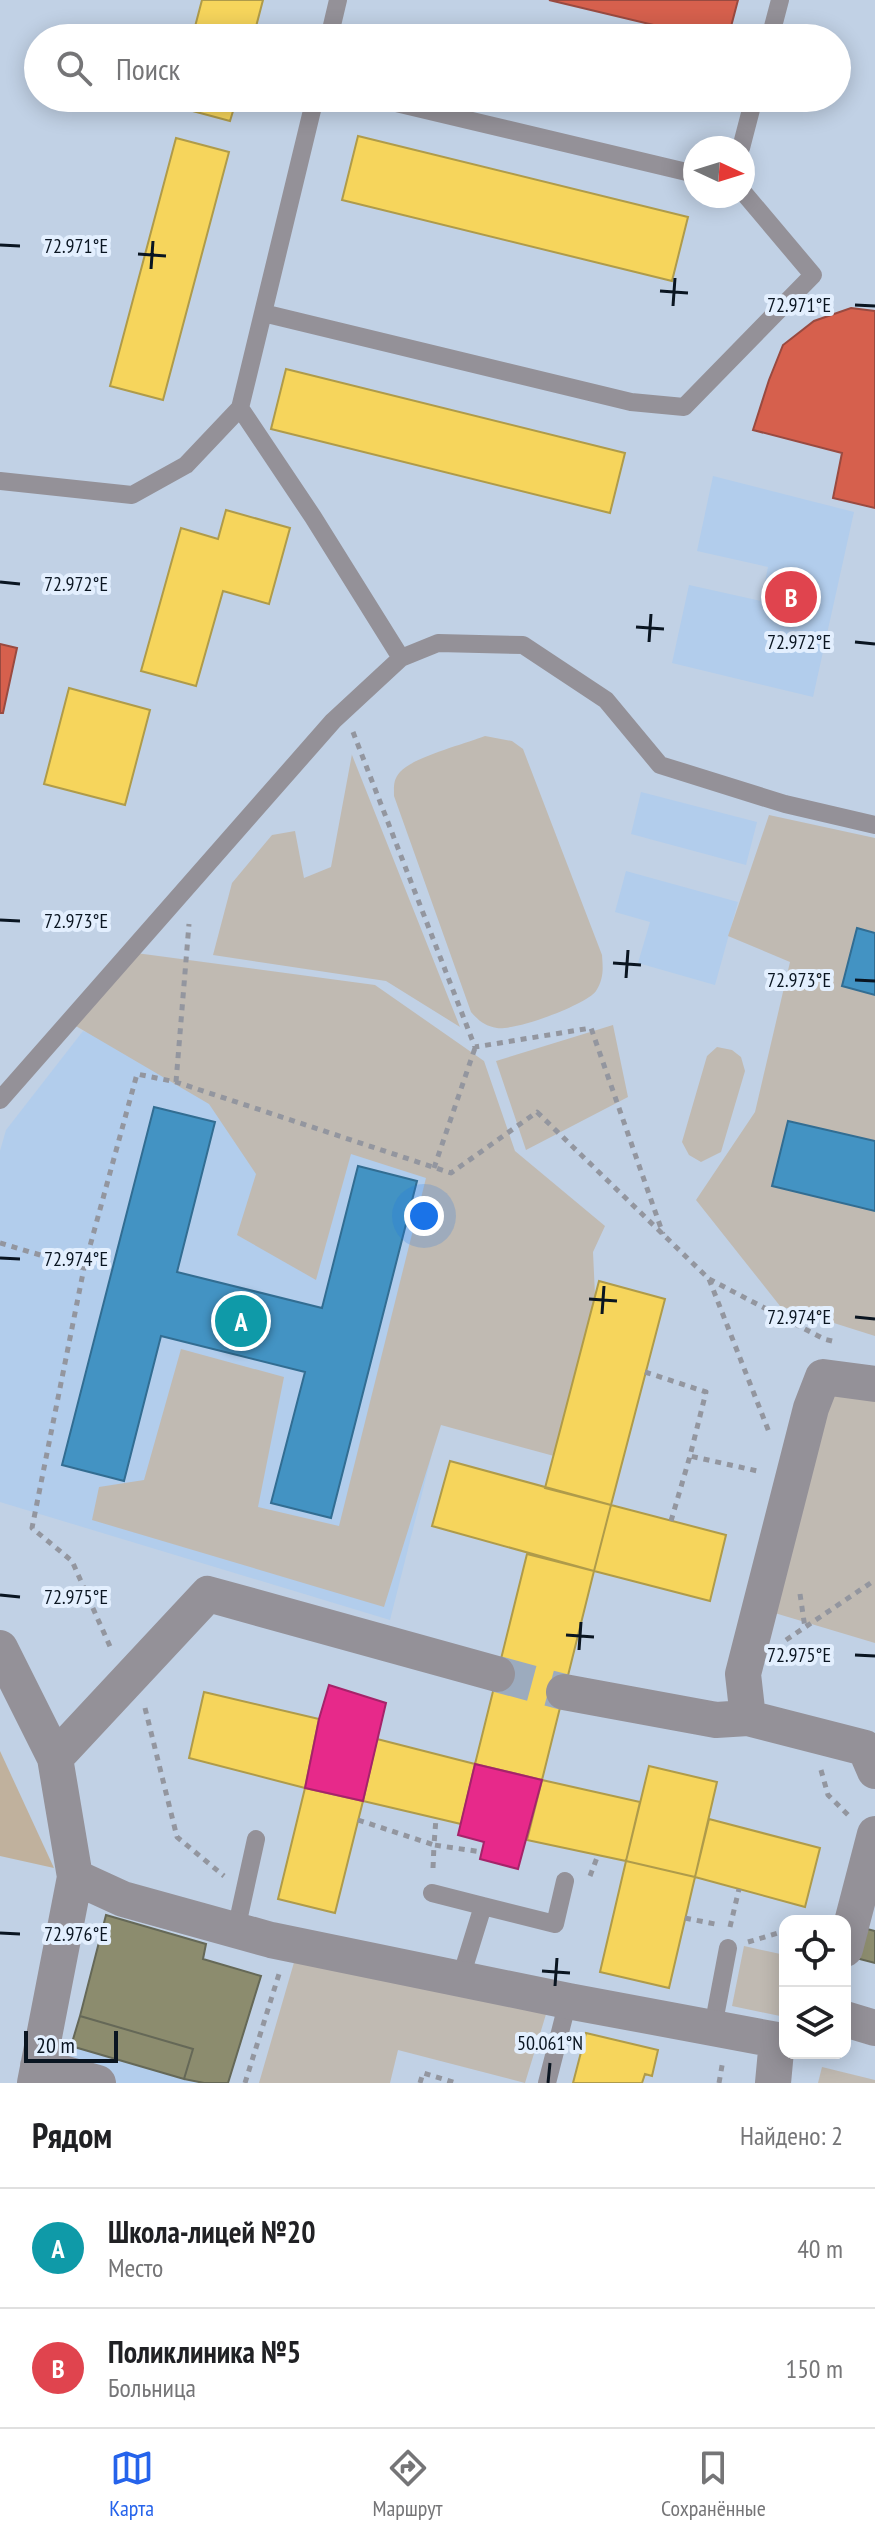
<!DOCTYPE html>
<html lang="ru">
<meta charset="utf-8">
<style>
:root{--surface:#fff;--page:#f2f2f2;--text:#202124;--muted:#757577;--line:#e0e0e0;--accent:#2563eb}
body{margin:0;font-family:"PT Sans Narrow",sans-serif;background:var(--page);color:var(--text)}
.controls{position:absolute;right:24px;bottom:24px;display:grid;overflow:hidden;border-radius:16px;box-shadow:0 4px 20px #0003}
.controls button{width:72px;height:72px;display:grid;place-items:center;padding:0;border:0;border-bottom:2px solid var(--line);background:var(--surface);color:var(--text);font:40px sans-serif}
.compass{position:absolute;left:683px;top:136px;width:72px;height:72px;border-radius:50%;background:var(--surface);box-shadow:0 4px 20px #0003;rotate:94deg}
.scale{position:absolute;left:24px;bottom:20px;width:94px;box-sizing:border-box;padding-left:8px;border:4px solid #0a1521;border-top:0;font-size:22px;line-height:28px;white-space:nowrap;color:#0a1521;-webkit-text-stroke:6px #e3effe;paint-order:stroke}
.you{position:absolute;left:424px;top:1216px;width:28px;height:28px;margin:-20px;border:6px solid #fff;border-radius:50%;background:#1a73e8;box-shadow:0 0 0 12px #1a73e833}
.badge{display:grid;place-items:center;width:52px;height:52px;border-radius:50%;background:var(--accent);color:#fff;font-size:26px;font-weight:700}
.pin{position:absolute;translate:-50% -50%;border:4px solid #fff;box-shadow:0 2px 8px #0006}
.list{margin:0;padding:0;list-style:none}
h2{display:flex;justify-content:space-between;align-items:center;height:104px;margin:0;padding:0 32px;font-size:34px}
h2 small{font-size:26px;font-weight:400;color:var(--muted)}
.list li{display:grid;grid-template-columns:52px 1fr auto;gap:24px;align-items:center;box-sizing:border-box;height:120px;padding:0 32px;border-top:2px solid var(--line)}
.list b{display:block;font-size:30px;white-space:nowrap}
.list p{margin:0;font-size:26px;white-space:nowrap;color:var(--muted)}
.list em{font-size:26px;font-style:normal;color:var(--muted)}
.icon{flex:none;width:44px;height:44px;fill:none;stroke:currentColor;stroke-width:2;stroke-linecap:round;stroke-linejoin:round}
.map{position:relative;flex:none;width:875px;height:2083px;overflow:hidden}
.search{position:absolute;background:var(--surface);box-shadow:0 4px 20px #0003;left:24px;right:24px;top:24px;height:88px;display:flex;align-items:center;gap:20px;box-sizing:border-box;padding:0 28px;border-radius:44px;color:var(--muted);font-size:30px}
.sheet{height:344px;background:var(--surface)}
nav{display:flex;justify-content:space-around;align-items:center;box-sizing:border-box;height:112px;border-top:2px solid var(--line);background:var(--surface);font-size:22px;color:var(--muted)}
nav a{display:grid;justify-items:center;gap:4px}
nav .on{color:var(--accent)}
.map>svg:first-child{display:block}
</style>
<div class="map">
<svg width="875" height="2083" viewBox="0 0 875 2083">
<rect width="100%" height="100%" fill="#c1d1e5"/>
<path fill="#b2cdec" d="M 713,476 L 854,512 L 813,697 L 672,663 L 689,585 L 761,601 L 768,567 L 697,551 Z
M 641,792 L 757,822 L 746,865 L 631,834 Z
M 626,871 L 738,902 L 715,985 L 638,963 L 650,922 L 615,912 Z
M 83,1031 L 482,1164 L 431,1458 L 390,1620 L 0,1502 L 0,1151 L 6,1130 Z
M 80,2016 L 193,2049 L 204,2083 L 59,2083 Z"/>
<path fill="#c0bab2" d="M 485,736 L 512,741 L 523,749 L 602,955 C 603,969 604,978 596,991 C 586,1005 515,1031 497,1028 C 485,1026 479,1021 471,1012 L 394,796 C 394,786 393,780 400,772 C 413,757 465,744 485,736 Z
M 352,754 L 352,755 L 460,1027 L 386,981 L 213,955 L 232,883 L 272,835 L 295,831 L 304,878 L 331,867 Z
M 769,815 L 875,838 L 875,1336 L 780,1306 L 696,1200 L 755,1112 L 790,962 L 728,936 Z
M 136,953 L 375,985 L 484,1061 L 515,1151 L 605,1226 L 593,1252 L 595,1295 L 554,1456 L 441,1425 L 384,1607 L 92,1520 L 99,1487 L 144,1480 L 181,1349 L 284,1377 L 258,1507 L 339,1526 L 426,1178 L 351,1154 L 316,1280 L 237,1235 L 256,1174 L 209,1104 L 69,1022 Z
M 613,1025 L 628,1097 L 526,1150 L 496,1061 Z
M 717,1047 L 732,1050 L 741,1057 L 745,1071 L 721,1152 L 701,1162 L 689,1155 L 682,1142 L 707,1056 Z
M 831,1391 L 875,1400 L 875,1643 L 768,1611 Z
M 744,1946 L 785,1955 L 785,2017 L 732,2006 Z
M 295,1959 L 547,2011 L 525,2083 L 398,2050 L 390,2083 L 259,2083 Z
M 822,2067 L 875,2080 L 875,2083 L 818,2083 Z"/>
<path fill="#c0b19d" d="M 0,1751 L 54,1868 L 0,1856 Z"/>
<path fill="#f6d55c" stroke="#af9b4a" stroke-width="2" d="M 202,0 L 263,0 L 253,38 L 192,38 Z
M 176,98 L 237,98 L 230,121 L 174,106 Z
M 358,136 L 688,217 L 672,281 L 342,200 Z
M 176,138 L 229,152 L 163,400 L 110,386 Z
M 286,369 L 625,453 L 610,513 L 271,429 Z
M 226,510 L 290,528 L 269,604 L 223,591 L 196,686 L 141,671 L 181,528 L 218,539 Z
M 69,688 L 150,710 L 125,805 L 44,784 Z
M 599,1281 L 665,1299 L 611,1505 L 545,1488 Z
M 450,1461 L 611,1505 L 594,1571 L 432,1526 Z
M 611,1505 L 726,1535 L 710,1601 L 594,1571 Z
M 527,1554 L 594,1571 L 542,1780 L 475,1764 Z
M 204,1692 L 319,1719 L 305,1788 L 189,1758 Z
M 377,1739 L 475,1764 L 461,1824 L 363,1801 Z
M 649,1766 L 717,1782 L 695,1877 L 626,1861 Z
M 542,1780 L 640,1802 L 626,1861 L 527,1840 Z
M 305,1788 L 363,1801 L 335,1913 L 278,1899 Z
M 709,1819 L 820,1848 L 805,1907 L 695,1877 Z
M 626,1861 L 695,1877 L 669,1988 L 600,1972 Z
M 586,2033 L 658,2050 L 652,2076 L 645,2074 L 642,2083 L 573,2083 Z"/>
<path fill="#d6604d" stroke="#994a40" stroke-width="2" d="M 549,0 L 738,0 L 728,38 L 708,38 Z
M 851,308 L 875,311 L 875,508 L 833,498 L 842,453 L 753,430 L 769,380 L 783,345 L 814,321 Z
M 0,644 L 17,648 L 3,713 L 0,713 Z"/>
<path fill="#4393c3" stroke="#326d92" stroke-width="2" d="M 857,928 L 875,933 L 875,995 L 842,986 Z
M 154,1107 L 215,1122 L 177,1272 L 322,1308 L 358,1166 L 417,1181 L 331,1518 L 271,1503 L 305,1372 L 161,1336 L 124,1481 L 62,1465 Z
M 788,1121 L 875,1141 L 875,1211 L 772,1186 Z"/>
<path fill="#e7298a" stroke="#a5236a" stroke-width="2" d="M 329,1685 L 386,1703 L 363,1801 L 305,1788 L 319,1719 Z
M 475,1764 L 542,1780 L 518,1869 L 480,1859 L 484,1842 L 458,1835 Z"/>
<path fill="#8c8c6e" stroke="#656857" stroke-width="2" d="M 106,1915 L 206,1944 L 203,1959 L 261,1976 L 228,2083 L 204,2083 L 184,2079 L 193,2049 L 80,2016 Z
M 863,1928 L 875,1931 L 875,1963 L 856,1958 Z
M 80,2016 L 193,2049 L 184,2079 L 71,2046 Z"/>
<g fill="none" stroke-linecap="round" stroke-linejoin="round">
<path stroke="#9cabbe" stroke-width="36" stroke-dasharray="36 18" stroke-linecap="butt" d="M 497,1674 L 564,1692"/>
<path stroke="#93969f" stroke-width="5" stroke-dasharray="6 6" stroke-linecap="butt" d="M 353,732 L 475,1047 L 591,1028 L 663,1234
M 176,1082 L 189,924
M 434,1168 L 475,1048
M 0,1243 L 84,1268 L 32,1528 L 72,1561 L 112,1651
M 84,1268 L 137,1074 L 176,1082 L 451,1173 L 537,1112 L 709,1279 L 769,1432
M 709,1279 L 824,1339 L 836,1342
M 645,1372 L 706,1392 L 690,1456 L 762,1472
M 671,1521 L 690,1456
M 800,1594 L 805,1628
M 786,1640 L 875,1580
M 145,1708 L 177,1837 L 224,1876
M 821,1770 L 828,1795 L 848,1815 L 848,1818
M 358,1820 L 434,1845 L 436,1818
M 433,1868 L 434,1845 L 482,1852
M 590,1876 L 598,1855
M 685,1918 L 720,1925
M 730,1927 L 739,1889
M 748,1942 L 785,1931
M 245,2083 L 279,1974
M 420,2083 L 423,2073 L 456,2083
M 719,2083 L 723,2060"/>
<path stroke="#949198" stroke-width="18" d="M 329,38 L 338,0
M 770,38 L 780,0
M 315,98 L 240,408 L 313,517 L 401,658
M 375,98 L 695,174
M 741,148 L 754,98
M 263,313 L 631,402 L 684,407 L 813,275 L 743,192
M 0,481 L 132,495 L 186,465 L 240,408
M 0,1100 L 333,721 L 401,658 L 438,643 L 523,645 L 606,700 L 660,765 L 785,804 L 875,825
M 432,1893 L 483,1906
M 236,1930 L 256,1839
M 461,1977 L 483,1906 L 555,1924 L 565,1881
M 713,2027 L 728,1948
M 547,2083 L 568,2001"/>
<path stroke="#949198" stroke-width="36" d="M 875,1384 L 823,1377 L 811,1408 L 743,1674 L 748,1718 L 865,1748 L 875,1771
M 0,1648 L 55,1758 L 75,1877 L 35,2083
M 564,1692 L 716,1720 L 748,1718
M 55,1758 L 208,1594 L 497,1674
M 75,1877 L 123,1899 L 271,1940 L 568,2001 L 777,2040 L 773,2083
M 845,1949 L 875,1834
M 845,2019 L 875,2028
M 38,2066 L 98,2083"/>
</g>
<path fill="none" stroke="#0a1521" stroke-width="3" d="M 0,245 L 20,246M 138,254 L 166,256M 151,269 L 153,241M 660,291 L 688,293M 855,305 L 875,306M 673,306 L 675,278M 0,582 L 20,584M 636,627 L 664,629M 649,642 L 651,614M 855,642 L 875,644M 0,920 L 20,921M 613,963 L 641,965M 626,978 L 628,950M 855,980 L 875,981M 0,1258 L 20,1259M 589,1299 L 617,1301M 602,1314 L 604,1286M 855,1317 L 875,1319M 0,1595 L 20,1597M 566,1635 L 594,1637M 579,1650 L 581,1622M 855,1655 L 875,1656M 0,1933 L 20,1934M 542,1971 L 570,1973M 555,1986 L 557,1958M 548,2083 L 550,2063"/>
<g font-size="20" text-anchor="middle" fill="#0a1521" stroke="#e3effe" stroke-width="8" stroke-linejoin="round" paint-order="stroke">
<text x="76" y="253">72.971°E</text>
<text x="799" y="312">72.971°E</text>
<text x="76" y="591">72.972°E</text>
<text x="799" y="649">72.972°E</text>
<text x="76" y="928">72.973°E</text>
<text x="799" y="987">72.973°E</text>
<text x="76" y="1266">72.974°E</text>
<text x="799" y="1324">72.974°E</text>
<text x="76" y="1604">72.975°E</text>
<text x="799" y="1662">72.975°E</text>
<text x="76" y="1941">72.976°E</text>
<text x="550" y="2050">50.061°N</text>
</g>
</svg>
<div class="controls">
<button><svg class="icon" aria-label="locate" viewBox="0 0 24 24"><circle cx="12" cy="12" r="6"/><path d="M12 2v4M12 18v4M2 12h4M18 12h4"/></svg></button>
<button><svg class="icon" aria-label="layers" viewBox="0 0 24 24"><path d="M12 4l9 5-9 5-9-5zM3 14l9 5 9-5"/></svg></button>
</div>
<svg class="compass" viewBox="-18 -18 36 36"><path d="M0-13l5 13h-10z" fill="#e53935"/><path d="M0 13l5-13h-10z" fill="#757577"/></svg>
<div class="scale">20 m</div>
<div class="you"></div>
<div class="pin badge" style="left:241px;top:1321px;background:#0f9aa8">A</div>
<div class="pin badge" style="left:791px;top:597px;background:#e0444e">B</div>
<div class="search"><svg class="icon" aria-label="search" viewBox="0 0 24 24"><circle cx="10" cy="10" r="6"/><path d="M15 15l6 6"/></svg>Поиск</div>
</div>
<section class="sheet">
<h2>Рядом<small>Найдено: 2</small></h2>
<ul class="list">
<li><span class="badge" style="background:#0f9aa8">A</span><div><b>Школа-лицей №20</b><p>Место</p></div><em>40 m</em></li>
<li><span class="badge" style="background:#e0444e">B</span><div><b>Поликлиника №5</b><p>Больница</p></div><em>150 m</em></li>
</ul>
</section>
<nav>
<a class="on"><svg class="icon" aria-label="map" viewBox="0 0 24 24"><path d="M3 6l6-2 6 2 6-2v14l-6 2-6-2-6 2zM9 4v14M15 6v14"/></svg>Карта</a>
<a><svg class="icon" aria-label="directions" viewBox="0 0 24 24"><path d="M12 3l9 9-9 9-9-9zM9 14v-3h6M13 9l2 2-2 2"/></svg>Маршрут</a>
<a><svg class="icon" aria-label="saved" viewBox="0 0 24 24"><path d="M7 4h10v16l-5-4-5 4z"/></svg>Сохранённые</a>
</nav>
